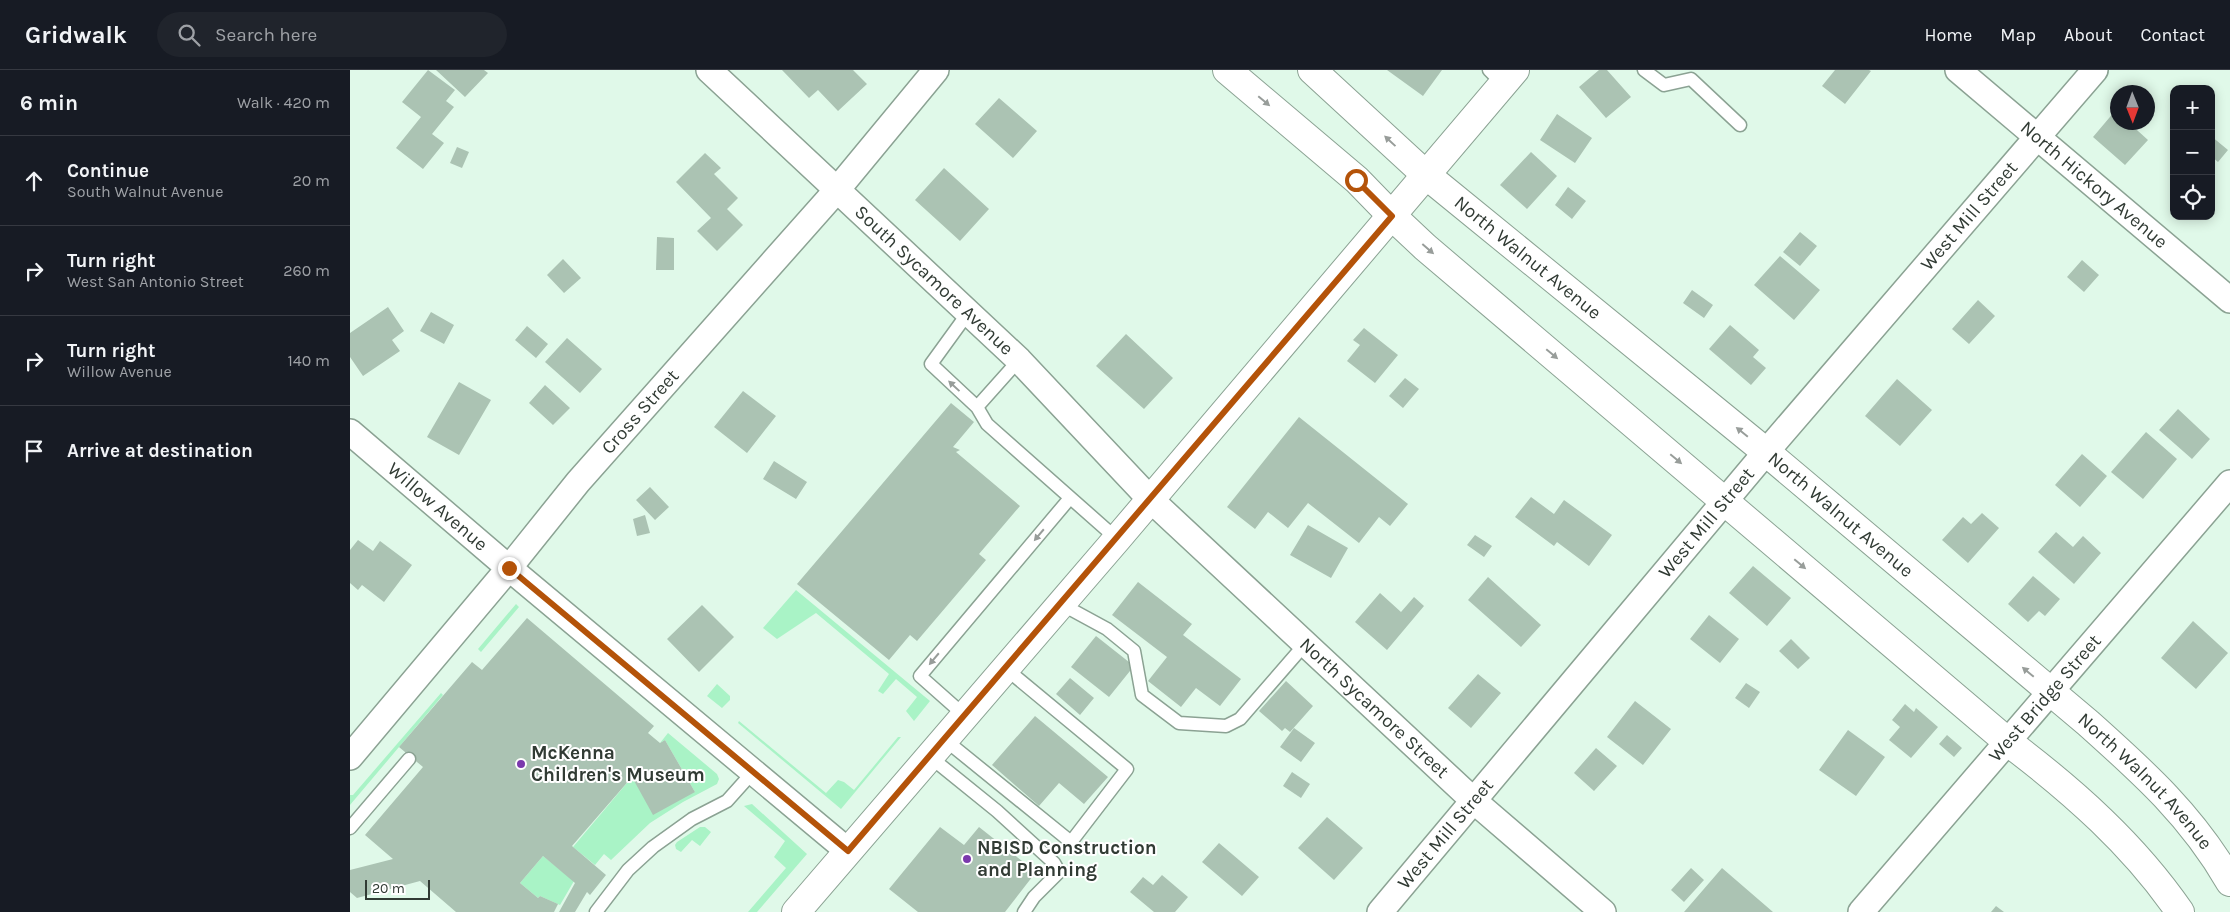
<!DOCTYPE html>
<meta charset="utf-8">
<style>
:root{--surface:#171b24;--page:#20242c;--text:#f1f3f6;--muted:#9ea1a6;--line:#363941}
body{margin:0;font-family:Karla,sans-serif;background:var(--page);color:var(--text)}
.controls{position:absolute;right:15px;top:15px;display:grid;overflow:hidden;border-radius:10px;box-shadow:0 2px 12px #0003}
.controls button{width:45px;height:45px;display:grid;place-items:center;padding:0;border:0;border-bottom:1px solid var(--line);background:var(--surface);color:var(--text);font:25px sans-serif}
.compass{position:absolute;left:1760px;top:15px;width:45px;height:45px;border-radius:50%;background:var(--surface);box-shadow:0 2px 12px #0003;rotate:179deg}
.scale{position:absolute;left:15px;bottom:12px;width:65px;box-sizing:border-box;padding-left:5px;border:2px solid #313b34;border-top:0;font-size:14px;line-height:18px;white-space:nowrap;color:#313b34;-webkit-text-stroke:4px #fff;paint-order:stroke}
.stop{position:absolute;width:15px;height:15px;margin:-11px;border:4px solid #b45309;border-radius:50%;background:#fff}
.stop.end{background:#b45309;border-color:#fff;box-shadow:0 1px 5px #0008}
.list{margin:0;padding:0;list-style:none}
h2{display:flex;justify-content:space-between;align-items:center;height:65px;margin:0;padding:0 20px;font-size:21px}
h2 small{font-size:16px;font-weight:400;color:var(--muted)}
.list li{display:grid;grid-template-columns:32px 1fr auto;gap:15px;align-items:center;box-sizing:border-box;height:90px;padding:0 20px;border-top:1px solid var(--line)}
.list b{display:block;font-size:19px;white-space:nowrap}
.list p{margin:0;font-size:16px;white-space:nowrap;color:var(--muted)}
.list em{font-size:16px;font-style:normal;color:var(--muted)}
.icon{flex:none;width:28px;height:28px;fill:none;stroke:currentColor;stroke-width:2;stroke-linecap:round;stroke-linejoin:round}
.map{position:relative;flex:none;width:1880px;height:842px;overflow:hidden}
header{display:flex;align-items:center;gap:30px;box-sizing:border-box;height:70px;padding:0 25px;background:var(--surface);border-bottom:1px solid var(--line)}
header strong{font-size:24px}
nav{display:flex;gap:28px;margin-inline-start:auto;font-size:18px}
.search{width:350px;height:45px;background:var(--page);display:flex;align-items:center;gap:12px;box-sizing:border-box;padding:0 18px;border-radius:28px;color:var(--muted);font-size:19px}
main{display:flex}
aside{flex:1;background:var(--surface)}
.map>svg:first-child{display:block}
</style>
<header>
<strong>Gridwalk</strong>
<div class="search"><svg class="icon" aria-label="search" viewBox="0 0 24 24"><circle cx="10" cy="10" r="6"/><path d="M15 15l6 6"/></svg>Search here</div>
<nav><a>Home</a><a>Map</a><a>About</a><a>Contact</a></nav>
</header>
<main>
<aside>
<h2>6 min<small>Walk · 420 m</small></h2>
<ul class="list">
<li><svg class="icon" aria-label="ahead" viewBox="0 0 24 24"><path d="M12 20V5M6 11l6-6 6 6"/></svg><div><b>Continue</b><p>South Walnut Avenue</p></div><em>20 m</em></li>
<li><svg class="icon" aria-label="right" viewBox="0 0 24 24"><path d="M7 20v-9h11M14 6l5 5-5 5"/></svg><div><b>Turn right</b><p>West San Antonio Street</p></div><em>260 m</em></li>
<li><svg class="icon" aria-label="right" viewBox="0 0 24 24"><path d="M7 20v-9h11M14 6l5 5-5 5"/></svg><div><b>Turn right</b><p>Willow Avenue</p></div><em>140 m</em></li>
<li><svg class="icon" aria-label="arrive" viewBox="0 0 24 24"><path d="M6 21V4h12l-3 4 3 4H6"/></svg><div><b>Arrive at destination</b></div></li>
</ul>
</aside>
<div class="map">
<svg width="1880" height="842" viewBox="0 0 1880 842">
<rect width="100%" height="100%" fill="#e0f9e9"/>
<path fill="#a9f3c6" d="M 446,520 L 580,631 L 564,651 L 556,641 L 567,627 L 546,609 L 533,624 L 528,621 L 539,604 L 466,543 L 427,569 L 413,558 Z
M 166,534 L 169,537 L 131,582 L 128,579 Z
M 367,614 L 380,626 L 380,630 L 372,638 L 357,626 Z
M 91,623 L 93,625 L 0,735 L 0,725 L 3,725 Z
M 389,651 L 476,723 L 488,710 L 494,712 L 504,720 L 548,667 L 551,667 L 491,739 L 388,653 Z
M 318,663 L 367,704 L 369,709 L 367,714 L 333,732 L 300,753 L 261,790 L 254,784 L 245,795 L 223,777 L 282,707 L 345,722 L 315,670 L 310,673 Z
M 402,734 L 457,784 L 407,842 L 398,842 L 436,798 L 424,787 L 435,771 L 394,736 Z
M 350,757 L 355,757 L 361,762 L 350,776 L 342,770 L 331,782 L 326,779 L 325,775 L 327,772 Z
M 193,786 L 224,811 L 210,835 L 190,826 L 188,828 L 170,813 Z"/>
<path fill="#abc3b3" d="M 78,0 L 105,20 L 96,31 L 104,37 L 82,64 L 94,73 L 73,99 L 46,78 L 71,47 L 52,32 Z
M 86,0 L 134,0 L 138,3 L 115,27 Z
M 432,0 L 503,0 L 517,14 L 488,41 L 468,20 L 459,28 Z
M 1037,0 L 1092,0 L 1073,26 Z
M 1249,0 L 1257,0 L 1281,27 L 1256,48 L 1229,17 Z
M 1485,0 L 1519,0 L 1521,1 L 1495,34 L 1472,16 Z
M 649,28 L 687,61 L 663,88 L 625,54 Z
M 1765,41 L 1768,43 L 1768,52 L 1778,52 L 1798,70 L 1775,95 L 1743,67 Z
M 1207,44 L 1242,68 L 1225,93 L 1190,70 Z
M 1861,66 L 1878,80 L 1868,92 L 1861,86 Z
M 107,77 L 119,82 L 112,98 L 100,93 Z
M 1181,82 L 1207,106 L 1177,139 L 1150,115 Z
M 355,83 L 371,98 L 364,104 L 388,128 L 377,139 L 393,155 L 367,181 L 347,161 L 361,148 L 326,112 Z
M 594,98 L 639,139 L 610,171 L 565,130 Z
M 1218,117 L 1236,131 L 1222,149 L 1205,135 Z
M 1450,162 L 1467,176 L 1450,196 L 1433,182 Z
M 307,167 L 324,168 L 324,200 L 306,200 Z
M 1430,186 L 1470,220 L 1444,250 L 1404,215 Z
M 213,189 L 231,208 L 214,223 L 197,205 Z
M 1732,190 L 1749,205 L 1734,222 L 1717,207 Z
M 1342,220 L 1363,235 L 1354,248 L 1333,233 Z
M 1628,230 L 1645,246 L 1619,274 L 1602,259 Z
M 38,237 L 54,261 L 42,270 L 50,281 L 13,306 L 0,287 L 0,263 Z
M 81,242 L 104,255 L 94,274 L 70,261 Z
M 1380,255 L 1409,280 L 1403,287 L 1416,298 L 1401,315 L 1359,279 Z
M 177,256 L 198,274 L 186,288 L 165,270 Z
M 1014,258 L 1048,285 L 1025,313 L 997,291 L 1010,275 L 1003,270 Z
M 776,264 L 823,308 L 794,339 L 746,296 Z
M 217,268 L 252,299 L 230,323 L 195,292 Z
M 1055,308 L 1069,319 L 1053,338 L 1039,326 Z
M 1547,309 L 1582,340 L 1550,376 L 1515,346 Z
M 109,312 L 141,330 L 109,385 L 77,367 Z
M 195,315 L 220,338 L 203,355 L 179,333 Z
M 393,321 L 426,346 L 397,383 L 364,357 Z
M 601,333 L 624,352 L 603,377 L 610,380 L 606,382 L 670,436 L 629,484 L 636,490 L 567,571 L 560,565 L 539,590 L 447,514 Z
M 1828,339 L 1860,369 L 1842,389 L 1809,360 Z
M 949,347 L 1058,434 L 1040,456 L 1029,447 L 1009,473 L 958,433 L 938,458 L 918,442 L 905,459 L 877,437 Z
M 1796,362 L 1827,389 L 1793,429 L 1761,402 Z
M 1732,384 L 1757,406 L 1730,437 L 1705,415 Z
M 424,391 L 457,412 L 446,429 L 413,409 Z
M 300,417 L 319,437 L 305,450 L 286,430 Z
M 1181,427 L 1204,444 L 1214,430 L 1262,465 L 1239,496 L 1207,472 L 1204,476 L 1165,447 Z
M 1632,443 L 1649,458 L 1618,493 L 1592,470 L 1613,447 L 1621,454 Z
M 295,445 L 300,463 L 287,466 L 283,449 Z
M 958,455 L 998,478 L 981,508 L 940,485 Z
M 1706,462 L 1723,477 L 1733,466 L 1751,483 L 1724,514 L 1688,482 Z
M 1125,465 L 1142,476 L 1134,487 L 1117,475 Z
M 8,470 L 23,481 L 30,471 L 62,495 L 34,532 L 12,515 L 8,520 L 0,513 L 0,480 Z
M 1403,496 L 1441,528 L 1417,556 L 1379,523 Z
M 1683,506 L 1710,529 L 1695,546 L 1689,541 L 1678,552 L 1658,534 Z
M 1138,507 L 1191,555 L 1171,577 L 1118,530 Z
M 788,512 L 842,554 L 833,565 L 891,609 L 870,636 L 846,618 L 831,637 L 798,611 L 817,587 L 762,545 Z
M 1030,523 L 1051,542 L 1064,527 L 1074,536 L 1037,580 L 1005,552 Z
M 352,535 L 384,567 L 349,602 L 317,569 Z
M 1359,545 L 1389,569 L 1370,593 L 1340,569 Z
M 177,548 L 304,656 L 298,663 L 310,673 L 315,670 L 345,722 L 303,745 L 282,707 L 222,776 L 256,805 L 240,825 L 237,822 L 225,842 L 209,842 L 225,813 L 193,786 L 170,813 L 188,828 L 190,826 L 208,834 L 204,842 L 106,842 L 70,811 L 7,828 L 0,822 L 0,800 L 43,789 L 15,765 L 73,697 L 49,677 L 122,592 L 132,600 Z
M 1843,551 L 1878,583 L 1846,619 L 1811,588 Z
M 746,566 L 784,596 L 759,627 L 721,597 Z
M 1441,569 L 1460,588 L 1448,599 L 1429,581 Z
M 1128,604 L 1151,623 L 1121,658 L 1098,638 Z
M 720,608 L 744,628 L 730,645 L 706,624 Z
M 936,611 L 963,636 L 940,662 L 935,658 L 932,661 L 909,641 Z
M 1396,613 L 1410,622 L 1399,638 L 1385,628 Z
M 1285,631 L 1321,659 L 1293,695 L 1257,667 Z
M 1555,634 L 1564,642 L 1566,638 L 1588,657 L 1561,688 L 1539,670 L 1550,657 L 1542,650 Z
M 685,646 L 758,707 L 734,734 L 709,713 L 689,736 L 642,695 Z
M 944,658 L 965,673 L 951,692 L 930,677 Z
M 1498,660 L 1535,687 L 1506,726 L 1469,700 Z
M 1597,665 L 1612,678 L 1604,687 L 1589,674 Z
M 1246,678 L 1267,696 L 1244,721 L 1224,703 Z
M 942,702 L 960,714 L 951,728 L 933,716 Z
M 977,747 L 1013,778 L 984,810 L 948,778 Z
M 590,757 L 614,775 L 629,757 L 686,802 L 655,842 L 568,842 L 539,819 Z
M 869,773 L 909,807 L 892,826 L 852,792 Z
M 1341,798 L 1354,810 L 1334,832 L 1321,820 Z
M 1372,798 L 1423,842 L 1334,842 Z
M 812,805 L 838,827 L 825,842 L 804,842 L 780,822 L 793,807 L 803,815 Z
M 1646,836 L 1654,842 L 1641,842 Z"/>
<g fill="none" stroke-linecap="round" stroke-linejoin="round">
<g stroke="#8ba293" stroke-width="15">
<path id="lane" d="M 1139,0 L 1153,14
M 1294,0 L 1314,15 L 1341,9 L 1390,55
M 618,243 L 581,294 L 627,337 L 637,354 L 767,469
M 627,337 L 669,290
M 711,534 L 757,559 L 784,581 L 792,625 L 829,653 L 876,656 L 890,649 L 956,573
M 614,645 L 570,606 L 720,428
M 594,669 L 721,772 L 777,699 L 655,598
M 579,686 L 647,741 L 704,793 L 709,802 L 684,827 L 674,842
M 0,758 L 59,689
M 246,842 L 278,800 L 303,777 L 342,749 L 377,731 L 403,702"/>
</g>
<g stroke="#8ba293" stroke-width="28">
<g id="street">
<path id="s1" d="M 359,0 L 669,290 L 800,429 L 1124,731 L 1253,842"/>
<path id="s2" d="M 1608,0 L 1880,230"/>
<path id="s3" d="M 0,362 L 159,498 L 498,781"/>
<path id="s4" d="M 0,687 L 159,498 L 228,412 L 486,121 L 586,0"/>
<path id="s5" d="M 1030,842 L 1416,382 L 1745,0"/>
<path id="s6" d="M 1511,842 L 1880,413"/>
</g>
</g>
<g stroke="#8ba293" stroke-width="30">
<g id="secondary">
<path d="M 877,0 L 1007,110 L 1042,146 L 1075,177 L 1658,672 C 1723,721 1784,775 1830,842"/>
<path id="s7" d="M 962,0 L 1075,104 L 1416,382 L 1738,653 C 1794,703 1842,746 1880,812"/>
<path d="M 446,842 L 767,469 L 1165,0"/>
</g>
</g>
<use href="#lane" stroke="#fff" stroke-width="12"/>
<use href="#street" stroke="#fff" stroke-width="25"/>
<use href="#secondary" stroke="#fff" stroke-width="28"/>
</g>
<defs><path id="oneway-solid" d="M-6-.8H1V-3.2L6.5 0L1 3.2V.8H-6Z" transform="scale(1.25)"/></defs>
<g fill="#989d9a">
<use href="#oneway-solid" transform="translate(914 31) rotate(40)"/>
<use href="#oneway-solid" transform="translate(1040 71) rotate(-137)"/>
<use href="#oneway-solid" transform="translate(1078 179) rotate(41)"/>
<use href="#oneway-solid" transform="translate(1202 284) rotate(40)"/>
<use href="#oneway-solid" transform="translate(604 316) rotate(-137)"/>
<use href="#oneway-solid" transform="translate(1392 362) rotate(-141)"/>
<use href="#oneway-solid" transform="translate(1326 389) rotate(40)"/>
<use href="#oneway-solid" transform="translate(689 465) rotate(130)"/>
<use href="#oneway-solid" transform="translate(1450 494) rotate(40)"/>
<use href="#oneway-solid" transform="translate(584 589) rotate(130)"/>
<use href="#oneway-solid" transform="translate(1678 602) rotate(-140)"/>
</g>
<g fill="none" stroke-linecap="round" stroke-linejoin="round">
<path stroke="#b45309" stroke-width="6" d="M 159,498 L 498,781 L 1042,146 L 1006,110"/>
</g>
<g fill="#7b39ad" stroke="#fff" stroke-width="2">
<circle cx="171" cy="694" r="5"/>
<circle cx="617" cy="789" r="5"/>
</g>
<g text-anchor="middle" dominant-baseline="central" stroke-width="4" stroke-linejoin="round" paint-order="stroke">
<g font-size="19" fill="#313b34" stroke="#fff">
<text stroke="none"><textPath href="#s2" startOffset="178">North Hickory Avenue</textPath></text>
<text stroke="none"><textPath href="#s5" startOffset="912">West Mill Street</textPath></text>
<text stroke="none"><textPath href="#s7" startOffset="286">North Walnut Avenue</textPath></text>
<text stroke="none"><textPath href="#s1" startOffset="308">South Sycamore Avenue</textPath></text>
<text stroke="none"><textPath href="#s4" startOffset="451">Cross Street</textPath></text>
<text stroke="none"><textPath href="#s3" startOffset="115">Willow Avenue</textPath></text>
<text stroke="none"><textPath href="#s7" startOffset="691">North Walnut Avenue</textPath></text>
<text stroke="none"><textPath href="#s5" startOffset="508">West Mill Street</textPath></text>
<text stroke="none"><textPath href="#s6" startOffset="282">West Bridge Street</textPath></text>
<text stroke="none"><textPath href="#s1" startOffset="922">North Sycamore Street</textPath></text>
<text stroke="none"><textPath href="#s7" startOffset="1096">North Walnut Avenue</textPath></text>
<text stroke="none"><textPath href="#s5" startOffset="102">West Mill Street</textPath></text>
</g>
<g font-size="19" font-weight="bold" fill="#313b34" stroke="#fff" text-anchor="start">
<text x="181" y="683">McKenna<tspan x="181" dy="22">Children's Museum</tspan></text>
<text x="627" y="778">NBISD Construction<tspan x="627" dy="22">and Planning</tspan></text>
</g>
</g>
</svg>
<div class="controls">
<button>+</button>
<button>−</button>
<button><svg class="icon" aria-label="locate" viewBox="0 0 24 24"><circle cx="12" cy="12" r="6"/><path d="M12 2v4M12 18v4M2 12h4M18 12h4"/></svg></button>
</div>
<svg class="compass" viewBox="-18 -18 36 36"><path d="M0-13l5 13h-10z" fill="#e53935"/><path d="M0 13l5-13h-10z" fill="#9ea1a6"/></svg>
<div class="scale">20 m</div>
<div class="stop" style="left:1006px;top:110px"></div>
<div class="stop end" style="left:159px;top:498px"></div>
</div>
</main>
